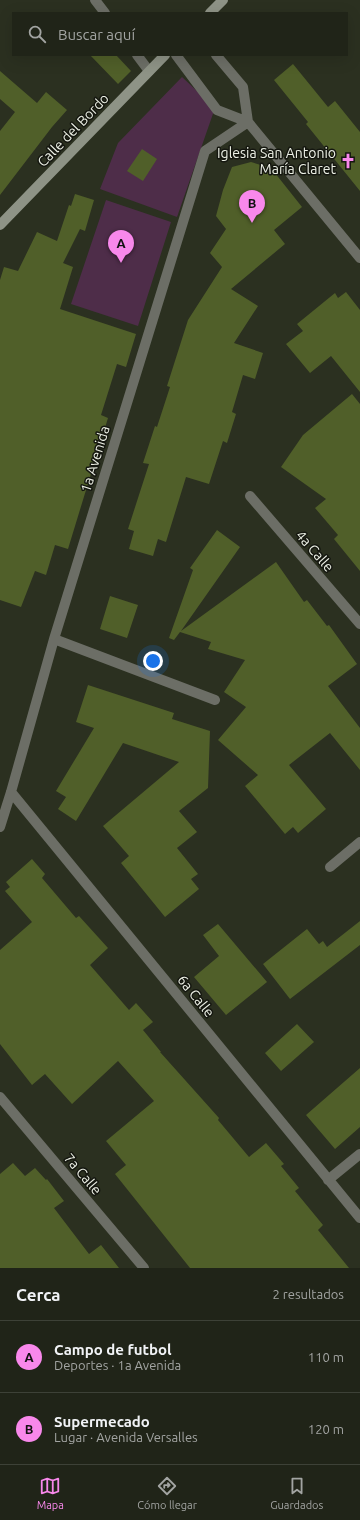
<!DOCTYPE html>
<html lang="es">
<meta charset="utf-8">
<style>
:root{--surface:#202418;--page:#282c21;--text:#f1f3f6;--muted:#a2a4a2;--line:#3d4137;--accent:#f888eb}
body{margin:0;font-family:Ubuntu,sans-serif;background:var(--page);color:var(--text)}
.you{position:absolute;left:153px;top:661px;width:14px;height:14px;margin:-10px;border:3px solid #fff;border-radius:50%;background:#1a73e8;box-shadow:0 0 0 6px #1a73e833}
.badge{display:grid;place-items:center;width:26px;height:26px;border-radius:50%;background:var(--accent);color:#111;font-size:13px;font-weight:700}
.pin{position:absolute;translate:-50% -33px;filter:drop-shadow(0 1px 2px #0008)}
.pin::after{content:'';position:absolute;top:21px;width:14px;height:12px;background:inherit;clip-path:polygon(0 0,100% 0,50% 100%)}
.list{margin:0;padding:0;list-style:none}
h2{display:flex;justify-content:space-between;align-items:center;height:52px;margin:0;padding:0 16px;font-size:17px}
h2 small{font-size:13px;font-weight:400;color:var(--muted)}
.list li{display:grid;grid-template-columns:26px 1fr auto;gap:12px;align-items:center;box-sizing:border-box;height:72px;padding:0 16px;border-top:1px solid var(--line)}
.list b{display:block;font-size:15px;white-space:nowrap}
.list p{margin:0;font-size:13px;white-space:nowrap;color:var(--muted)}
.list em{font-size:13px;font-style:normal;color:var(--muted)}
.icon{flex:none;width:22px;height:22px;fill:none;stroke:currentColor;stroke-width:2;stroke-linecap:round;stroke-linejoin:round}
.map{position:relative;flex:none;width:360px;height:1268px;overflow:hidden}
.search{position:absolute;background:var(--surface);box-shadow:0 4px 16px #0002;left:12px;right:12px;top:12px;height:44px;display:flex;align-items:center;gap:10px;box-sizing:border-box;padding:0 14px;border-radius:0px;color:var(--muted);font-size:15px}
.sheet{height:196px;background:var(--surface)}
nav{display:flex;justify-content:space-around;align-items:center;box-sizing:border-box;height:56px;border-top:1px solid var(--line);background:var(--surface);font-size:11px;color:var(--muted)}
nav a{display:grid;justify-items:center;gap:2px}
nav .on{color:var(--accent)}
.map>svg:first-child{display:block}
</style>
<div class="map">
<svg width="360" height="1268" viewBox="0 0 360 1268">
<rect width="100%" height="100%" fill="#2b3020"/>
<path fill="#4e2d49" d="M 182,77 L 215,108 L 177,217 L 100,189 L 118,143 Z
M 106,200 L 171,222 L 138,326 L 71,304 Z"/>
<path fill="#505f29" d="M 90,55 L 116,55 L 131,71 L 118,84 Z
M 293,64 L 328,107 L 335,101 L 360,132 L 360,191 L 306,124 L 308,122 L 274,80 Z
M 0,71 L 37,103 L 46,92 L 67,110 L 52,127 L 0,195 L 0,131 L 15,112 L 0,99 Z
M 142,149 L 157,159 L 143,181 L 127,171 Z
M 251,162 L 271,168 L 302,207 L 274,230 L 285,244 L 231,289 L 258,306 L 234,343 L 263,353 L 255,379 L 243,375 L 232,412 L 236,414 L 227,443 L 223,441 L 209,484 L 186,477 L 166,542 L 158,539 L 153,556 L 129,549 L 134,531 L 128,529 L 149,464 L 143,463 L 155,426 L 157,427 L 170,387 L 167,386 L 188,320 L 222,267 L 210,253 L 226,229 L 216,216 L 223,190 L 232,167 Z
M 75,194 L 94,200 L 85,231 L 80,229 L 63,263 L 73,267 L 60,309 L 136,334 L 126,367 L 117,364 L 101,415 L 108,418 L 68,549 L 55,545 L 46,575 L 35,571 L 21,607 L 0,600 L 0,280 L 4,267 L 18,271 L 37,232 L 57,241 L 69,205 L 71,206 Z
M 346,292 L 360,310 L 360,392 L 331,356 L 310,373 L 286,344 L 303,331 L 297,324 L 335,293 L 338,298 Z
M 352,394 L 360,404 L 360,571 L 334,539 L 338,535 L 315,508 L 326,499 L 281,467 L 303,435 Z
M 217,530 L 240,547 L 181,631 L 276,562 L 304,602 L 307,600 L 327,626 L 329,625 L 357,664 L 328,686 L 360,728 L 360,770 L 330,733 L 289,765 L 326,809 L 298,833 L 293,827 L 285,834 L 245,786 L 258,775 L 218,740 L 246,707 L 224,692 L 245,660 L 208,649 L 211,642 L 180,632 L 174,640 L 169,638 L 193,570 L 190,568 Z
M 110,596 L 138,605 L 127,638 L 100,629 Z
M 88,685 L 174,713 L 172,719 L 210,731 L 208,788 L 179,811 L 197,832 L 177,848 L 198,874 L 191,879 L 199,889 L 165,917 L 121,863 L 129,856 L 103,826 L 179,762 L 123,743 L 76,821 L 58,809 L 66,797 L 56,791 L 94,728 L 76,722 Z
M 32,859 L 45,874 L 42,878 L 76,918 L 79,916 L 108,948 L 90,965 L 129,1010 L 136,1003 L 153,1022 L 143,1030 L 161,1052 L 160,1052 L 219,1118 L 218,1120 L 249,1157 L 266,1143 L 284,1164 L 281,1166 L 299,1188 L 295,1191 L 323,1225 L 318,1230 L 349,1268 L 190,1268 L 115,1174 L 126,1165 L 106,1141 L 154,1101 L 118,1061 L 72,1104 L 45,1074 L 32,1085 L 0,1044 L 0,950 L 32,922 L 5,891 L 10,887 L 6,882 Z
M 360,921 L 360,945 L 290,999 L 263,964 L 307,929 L 319,944 L 323,941 L 327,947 Z
M 218,924 L 267,982 L 226,1015 L 194,977 L 219,956 L 203,935 Z
M 297,1024 L 314,1042 L 281,1071 L 265,1053 Z
M 360,1068 L 360,1127 L 335,1149 L 306,1115 Z
M 13,1163 L 25,1176 L 35,1168 L 46,1180 L 47,1179 L 64,1201 L 54,1208 L 89,1254 L 101,1245 L 119,1268 L 0,1268 L 0,1174 Z"/>
<g fill="none" stroke-linecap="round" stroke-linejoin="round">
<path stroke="#6c6e66" stroke-width="10" d="M 95,0 L 105,13
M 137,55 L 149,71
M 176,55 L 217,110 L 248,122 L 360,258
M 216,55 L 243,87 L 248,122
M 250,496 L 360,624
M 54,639 L 215,700
M 11,792 L 360,1218
M 0,827 L 11,792 L 54,639 L 205,151 L 248,122
M 330,867 L 360,842
M 0,1097 L 144,1268
M 328,1180 L 360,1154"/>
<path stroke="#8e9386" stroke-width="10" d="M 210,13 L 223,0
M 0,225 L 165,55"/>
</g>
<defs>
<g id="church-bare" transform="scale(1.2)"><path d="M-1.2-6h2.4v3.5h3.3v2.4h-3.3V6h-2.4V-.1h-3.3v-2.4h3.3Z" fill="#f888eb" stroke="#151710" stroke-width="2.5" paint-order="stroke"/></g>
</defs>
<g fill-rule="evenodd">
<use href="#church-bare" x="348" y="161"/>
</g>
<g text-anchor="middle" dominant-baseline="central" stroke-width="3" stroke-linejoin="round" paint-order="stroke">
<g font-size="14" fill="#edf1e6" stroke="#151710">
<text transform="translate(73 130) rotate(-46)">Calle del Bordo</text>
<text transform="translate(95 459) rotate(-73)">1a Avenida</text>
<text transform="translate(315 551) rotate(49)">4a Calle</text>
<text transform="translate(196 996) rotate(51)">6a Calle</text>
<text transform="translate(83 1174) rotate(50)">7a Calle</text>
</g>
<g font-size="14" fill="#edf1e6" stroke="#151710" text-anchor="end">
<text x="336" y="153">Iglesia San Antonio<tspan x="336" dy="16">María Claret</tspan></text>
</g>
</g>
</svg>
<div class="you"></div>
<div class="pin badge" style="left:121px;top:263px">A</div>
<div class="pin badge" style="left:252px;top:223px">B</div>
<div class="search"><svg class="icon" aria-label="search" viewBox="0 0 24 24"><circle cx="10" cy="10" r="6"/><path d="M15 15l6 6"/></svg>Buscar aquí</div>
</div>
<section class="sheet">
<h2>Cerca<small>2 resultados</small></h2>
<ul class="list">
<li><span class="badge">A</span><div><b>Campo de futbol</b><p>Deportes · 1a Avenida</p></div><em>110 m</em></li>
<li><span class="badge">B</span><div><b>Supermecado</b><p>Lugar · Avenida Versalles</p></div><em>120 m</em></li>
</ul>
</section>
<nav>
<a class="on"><svg class="icon" aria-label="map" viewBox="0 0 24 24"><path d="M3 6l6-2 6 2 6-2v14l-6 2-6-2-6 2zM9 4v14M15 6v14"/></svg>Mapa</a>
<a><svg class="icon" aria-label="directions" viewBox="0 0 24 24"><path d="M12 3l9 9-9 9-9-9zM9 14v-3h6M13 9l2 2-2 2"/></svg>Cómo llegar</a>
<a><svg class="icon" aria-label="saved" viewBox="0 0 24 24"><path d="M7 4h10v16l-5-4-5 4z"/></svg>Guardados</a>
</nav>
